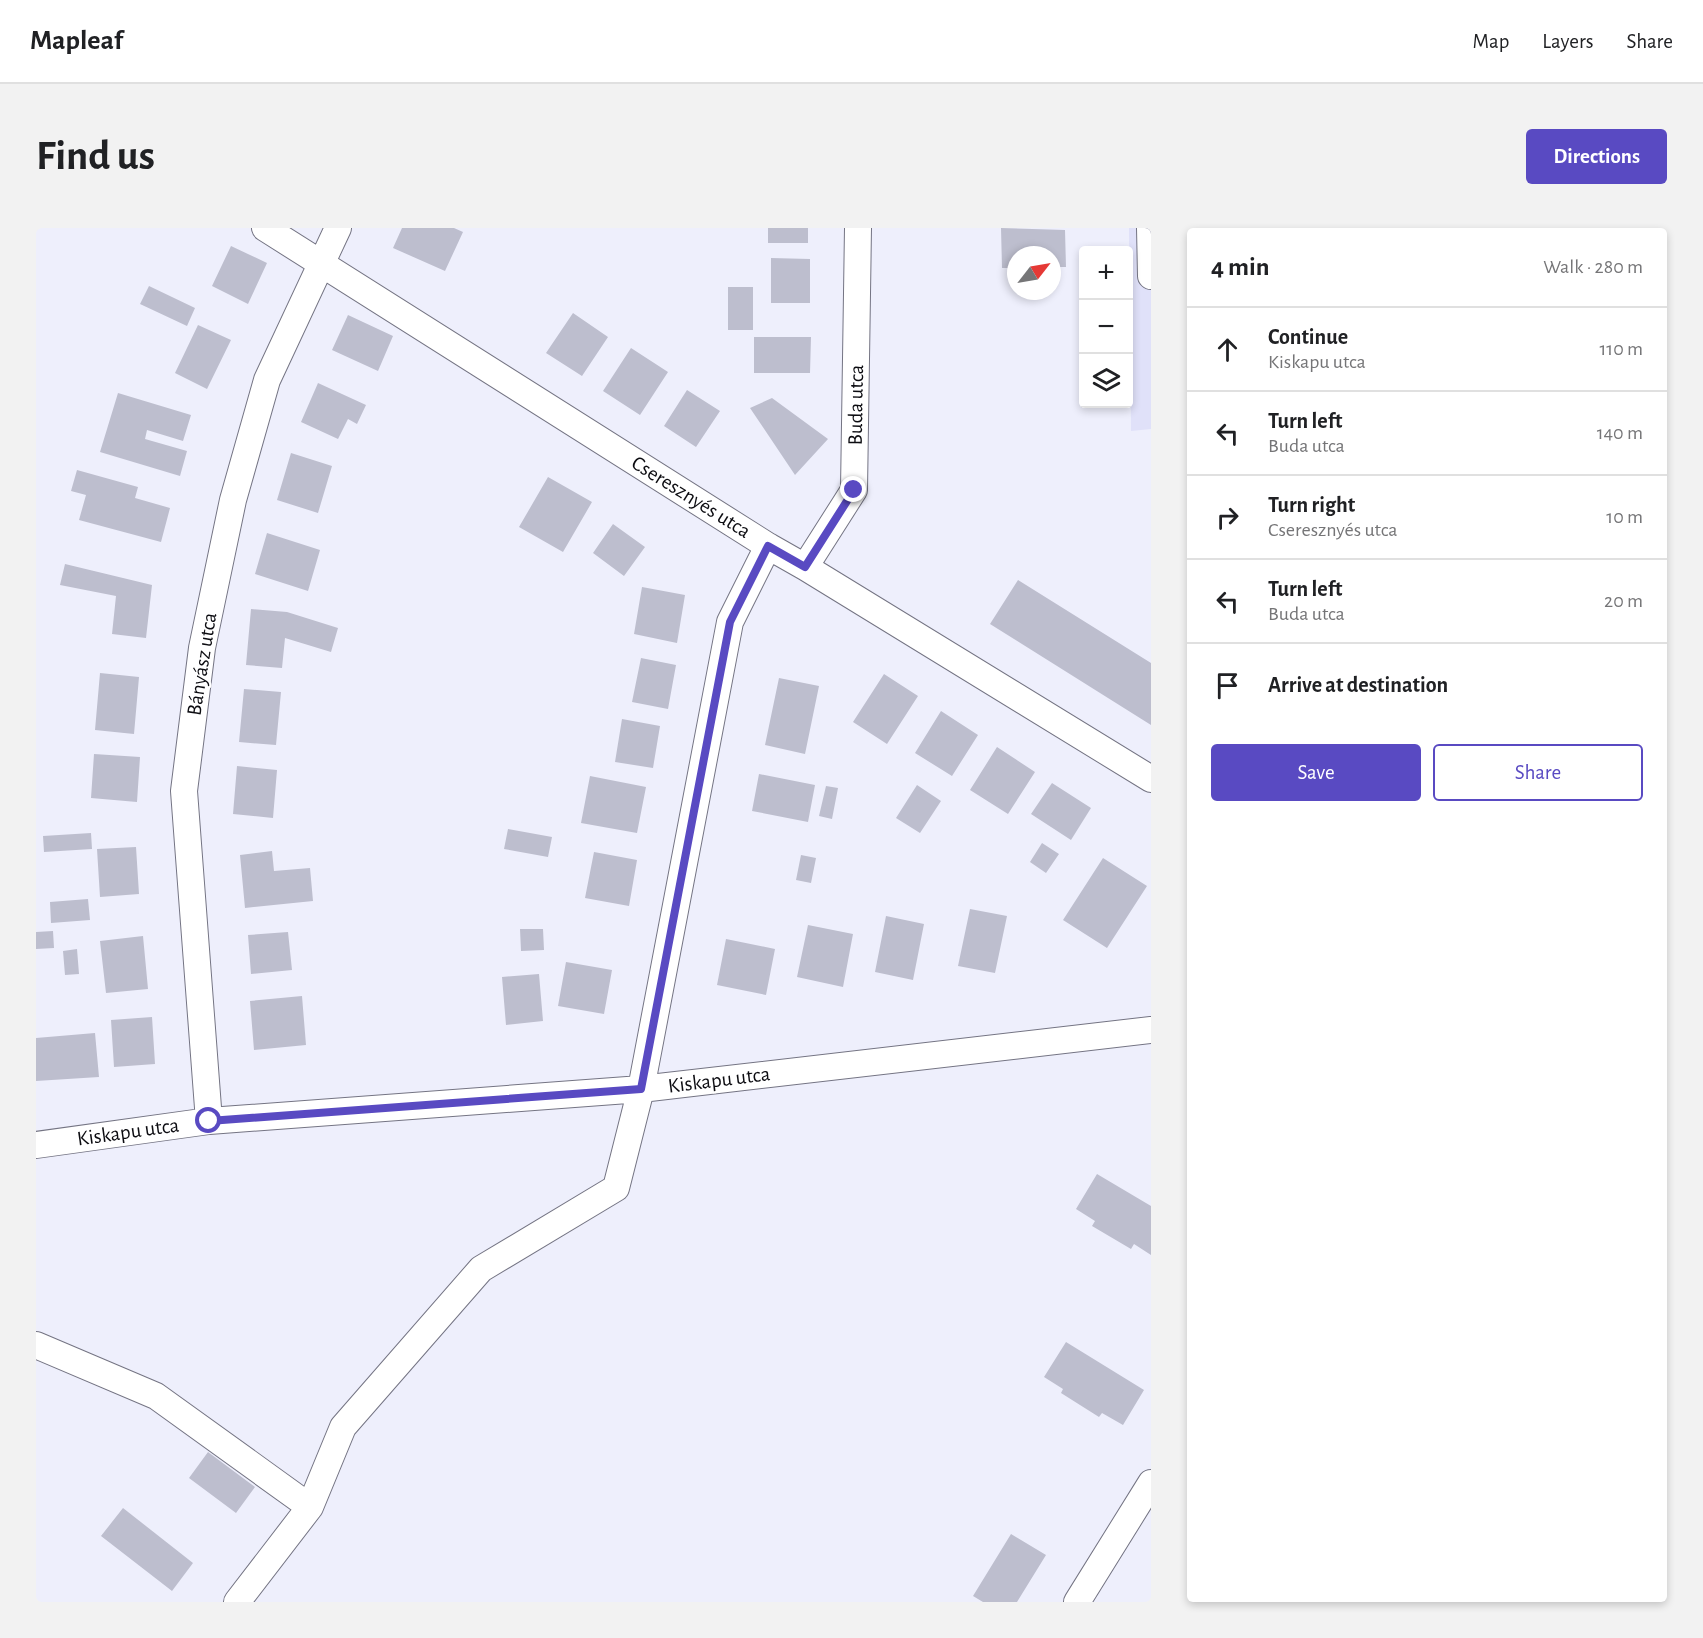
<!DOCTYPE html>
<meta charset="utf-8">
<style>
:root{--surface:#fff;--page:#f2f2f2;--text:#202124;--muted:#757577;--line:#e0e0e0;--accent:#594ac2}
body{margin:0;font-family:"Alegreya Sans",sans-serif;background:var(--page);color:var(--text)}
.controls{position:absolute;right:18px;top:18px;display:grid;overflow:hidden;border-radius:6px;box-shadow:0 3px 9px #0003}
.controls button{width:54px;height:54px;display:grid;place-items:center;padding:0;border:0;border-bottom:2px solid var(--line);background:var(--surface);color:var(--text);font:30px sans-serif}
.compass{position:absolute;left:971px;top:18px;width:54px;height:54px;border-radius:50%;background:var(--surface);box-shadow:0 3px 9px #0003;rotate:59deg}
.stop{position:absolute;width:18px;height:18px;margin:-14px;border:4px solid #594ac2;border-radius:50%;background:#fff}
.stop.end{background:#594ac2;border-color:#fff;box-shadow:0 2px 6px #0008}
.list{margin:0;padding:0;list-style:none}
h2{display:flex;justify-content:space-between;align-items:center;height:78px;margin:0;padding:0 24px;font-size:26px}
h2 small{font-size:20px;font-weight:400;color:var(--muted)}
.list li{display:grid;grid-template-columns:39px 1fr auto;gap:18px;align-items:center;box-sizing:border-box;height:84px;padding:0 24px;border-top:2px solid var(--line)}
.list b{display:block;font-size:22px;white-space:nowrap}
.list p{margin:0;font-size:20px;white-space:nowrap;color:var(--muted)}
.list em{font-size:20px;font-style:normal;color:var(--muted)}
.actions{display:flex;gap:12px;padding:18px 24px}
.actions a{flex:1;padding:14px 0;border:2px solid var(--accent);border-radius:6px;text-align:center;font-size:21px;color:var(--accent)}
.actions .main{background:var(--accent);color:#fff}
.icon{flex:none;width:33px;height:33px;fill:none;stroke:currentColor;stroke-width:2;stroke-linecap:round;stroke-linejoin:round}
.map{position:relative;flex:none;width:1115px;height:1374px;overflow:hidden;border-radius:6px}
header{display:flex;align-items:center;gap:36px;box-sizing:border-box;height:84px;padding:0 30px;background:var(--surface);border-bottom:2px solid var(--line)}
header strong{font-size:28px}
nav{display:flex;gap:33px;margin-inline-start:auto;font-size:21px}
.intro{display:flex;align-items:center;justify-content:space-between;box-sizing:border-box;height:144px;padding:0 36px}
h1{margin:0;font-size:42px}
.button{padding:15px 27px;border-radius:6px;background:var(--accent);color:#fff;font-size:21px;font-weight:700}
main{display:flex;gap:36px;padding:0 36px}
aside{flex:1;background:var(--surface);border-radius:6px;box-shadow:0 3px 9px #0003}
.map>svg:first-child{display:block}
</style>
<header>
<strong>Mapleaf</strong>
<nav><a>Map</a><a>Layers</a><a>Share</a></nav>
</header>
<div class="intro"><h1>Find us</h1><a class="button">Directions</a></div>
<main>
<div class="map">
<svg width="1115" height="1374" viewBox="0 0 1115 1374">
<rect width="100%" height="100%" fill="#eeeffc"/>
<path fill="#e0e1f9" d="M 1093,0 L 1115,0 L 1115,201 L 1095,203 Z"/>
<path fill="#bdbece" d="M 366,0 L 418,0 L 427,4 L 409,43 L 357,20 Z
M 732,0 L 772,0 L 772,15 L 732,15 Z
M 965,0 L 1029,2 L 1030,39 L 1016,39 L 1016,27 L 980,27 L 980,40 L 966,40 Z
M 195,18 L 231,35 L 212,76 L 176,58 Z
M 735,30 L 774,31 L 774,75 L 735,75 Z
M 113,58 L 159,80 L 151,98 L 104,76 Z
M 692,59 L 717,59 L 717,102 L 692,102 Z
M 537,85 L 572,109 L 546,148 L 510,125 Z
M 312,87 L 357,108 L 342,143 L 296,122 Z
M 162,97 L 195,112 L 171,161 L 139,145 Z
M 718,109 L 775,109 L 774,145 L 718,145 Z
M 595,120 L 632,144 L 604,187 L 567,163 Z
M 282,155 L 330,177 L 321,196 L 312,191 L 302,211 L 265,194 Z
M 651,162 L 684,183 L 660,219 L 628,198 Z
M 82,165 L 155,187 L 147,213 L 111,202 L 109,211 L 151,223 L 144,248 L 64,224 Z
M 736,170 L 792,211 L 759,247 L 714,180 Z
M 255,225 L 296,238 L 282,285 L 241,272 Z
M 41,242 L 102,259 L 99,270 L 134,280 L 125,314 L 43,292 L 50,267 L 35,263 Z
M 512,249 L 556,274 L 527,324 L 483,299 Z
M 577,296 L 609,319 L 588,348 L 557,325 Z
M 231,305 L 284,322 L 272,363 L 219,346 Z
M 29,336 L 116,357 L 110,410 L 76,406 L 80,368 L 24,357 Z
M 982,352 L 1115,435 L 1115,497 L 954,396 Z
M 606,359 L 649,367 L 641,415 L 598,406 Z
M 215,381 L 251,384 L 302,400 L 295,424 L 249,410 L 246,440 L 210,437 Z
M 605,430 L 640,437 L 632,481 L 596,474 Z
M 64,445 L 103,449 L 98,506 L 59,502 Z
M 848,446 L 882,468 L 851,516 L 817,494 Z
M 743,450 L 783,458 L 769,526 L 729,517 Z
M 208,461 L 245,464 L 240,517 L 203,514 Z
M 905,483 L 942,507 L 916,548 L 879,525 Z
M 586,491 L 624,498 L 617,540 L 579,534 Z
M 961,519 L 999,544 L 972,586 L 934,562 Z
M 58,526 L 104,529 L 101,574 L 55,570 Z
M 201,538 L 241,542 L 237,590 L 197,586 Z
M 723,546 L 779,557 L 772,594 L 716,583 Z
M 554,548 L 610,559 L 601,605 L 545,595 Z
M 1016,555 L 1055,580 L 1035,612 L 995,586 Z
M 881,557 L 905,573 L 884,605 L 860,590 Z
M 790,558 L 802,560 L 796,591 L 783,588 Z
M 472,601 L 516,609 L 512,629 L 468,621 Z
M 55,605 L 56,621 L 8,624 L 7,608 Z
M 1006,615 L 1023,626 L 1010,645 L 994,634 Z
M 100,619 L 103,666 L 64,669 L 61,621 Z
M 236,623 L 238,643 L 274,640 L 277,673 L 209,680 L 204,627 Z
M 558,624 L 601,632 L 593,678 L 549,670 Z
M 765,627 L 780,630 L 775,655 L 760,652 Z
M 1067,630 L 1111,658 L 1071,720 L 1027,692 Z
M 52,671 L 54,692 L 15,695 L 14,674 Z
M 934,681 L 971,688 L 959,745 L 922,738 Z
M 850,688 L 888,696 L 877,752 L 839,744 Z
M 772,697 L 817,706 L 807,759 L 761,749 Z
M 484,701 L 507,701 L 508,722 L 485,723 Z
M 17,703 L 18,720 L 0,721 L 0,704 Z
M 252,704 L 256,742 L 215,746 L 212,707 Z
M 107,708 L 112,761 L 70,765 L 64,713 Z
M 690,711 L 739,721 L 730,767 L 681,757 Z
M 41,721 L 43,746 L 29,747 L 27,723 Z
M 530,734 L 576,742 L 568,786 L 522,778 Z
M 503,746 L 507,793 L 470,797 L 466,749 Z
M 266,768 L 270,817 L 218,822 L 214,773 Z
M 116,789 L 119,836 L 78,839 L 75,792 Z
M 59,805 L 63,849 L 0,853 L 0,810 Z
M 1061,946 L 1115,978 L 1115,1027 L 1098,1016 L 1095,1021 L 1056,998 L 1059,993 L 1040,981 Z
M 1030,1114 L 1108,1162 L 1087,1197 L 1066,1185 L 1063,1189 L 1025,1165 L 1027,1161 L 1008,1149 Z
M 172,1224 L 219,1259 L 200,1285 L 153,1250 Z
M 87,1280 L 157,1335 L 136,1363 L 65,1308 Z
M 975,1306 L 1010,1327 L 981,1374 L 947,1374 L 937,1368 Z"/>
<g fill="none" stroke-linecap="round" stroke-linejoin="round">
<g stroke="#747483" stroke-width="28">
<path id="minor" d="M 229,0 L 732,318 L 769,339 L 1115,551
M 1114,0 L 1115,48
M 769,339 L 818,262 L 822,0
M 173,893 L 148,563 L 166,420 L 197,272 L 231,152 L 302,0
M 0,917 L 173,893 L 605,861 L 1115,802
M 0,1117 L 120,1168 L 274,1279
M 201,1374 L 274,1279 L 307,1199 L 445,1041 L 580,960 L 605,861 L 694,394 L 732,318
M 1041,1374 L 1115,1255"/>
</g>
<use href="#minor" stroke="#fff" stroke-width="26"/>
</g>
<g fill="none" stroke-linecap="round" stroke-linejoin="round">
<path stroke="#594ac2" stroke-width="8" d="M 173,893 L 605,861 L 694,394 L 732,318 L 769,339 L 818,262"/>
</g>
<g text-anchor="middle" dominant-baseline="central" stroke-width="4.5" stroke-linejoin="round" paint-order="stroke">
<g font-size="21" fill="#0c0c11" stroke="#fff">
<text transform="translate(820 177) rotate(-89)">Buda utca</text>
<text transform="translate(655 269) rotate(32)">Cseresznyés utca</text>
<text transform="translate(166 436) rotate(-81)">Bányász utca</text>
<text transform="translate(683 852) rotate(-7)">Kiskapu utca</text>
<text transform="translate(92 904) rotate(-8)">Kiskapu utca</text>
</g>
</g>
</svg>
<div class="controls">
<button>+</button>
<button>−</button>
<button><svg class="icon" aria-label="layers" viewBox="0 0 24 24"><path d="M12 4l9 5-9 5-9-5zM3 14l9 5 9-5"/></svg></button>
</div>
<svg class="compass" viewBox="-18 -18 36 36"><path d="M0-13l5 13h-10z" fill="#e53935"/><path d="M0 13l5-13h-10z" fill="#757577"/></svg>
<div class="stop" style="left:173px;top:893px"></div>
<div class="stop end" style="left:818px;top:262px"></div>
</div>
<aside>
<h2>4 min<small>Walk · 280 m</small></h2>
<ul class="list">
<li><svg class="icon" aria-label="ahead" viewBox="0 0 24 24"><path d="M12 20V5M6 11l6-6 6 6"/></svg><div><b>Continue</b><p>Kiskapu utca</p></div><em>110 m</em></li>
<li><svg class="icon" aria-label="left" viewBox="0 0 24 24"><path d="M17 20v-9H6M10 6l-5 5 5 5"/></svg><div><b>Turn left</b><p>Buda utca</p></div><em>140 m</em></li>
<li><svg class="icon" aria-label="right" viewBox="0 0 24 24"><path d="M7 20v-9h11M14 6l5 5-5 5"/></svg><div><b>Turn right</b><p>Cseresznyés utca</p></div><em>10 m</em></li>
<li><svg class="icon" aria-label="left" viewBox="0 0 24 24"><path d="M17 20v-9H6M10 6l-5 5 5 5"/></svg><div><b>Turn left</b><p>Buda utca</p></div><em>20 m</em></li>
<li><svg class="icon" aria-label="arrive" viewBox="0 0 24 24"><path d="M6 21V4h12l-3 4 3 4H6"/></svg><div><b>Arrive at destination</b></div></li>
</ul>
<div class="actions"><a class="main">Save</a><a>Share</a></div>
</aside>
</main>
